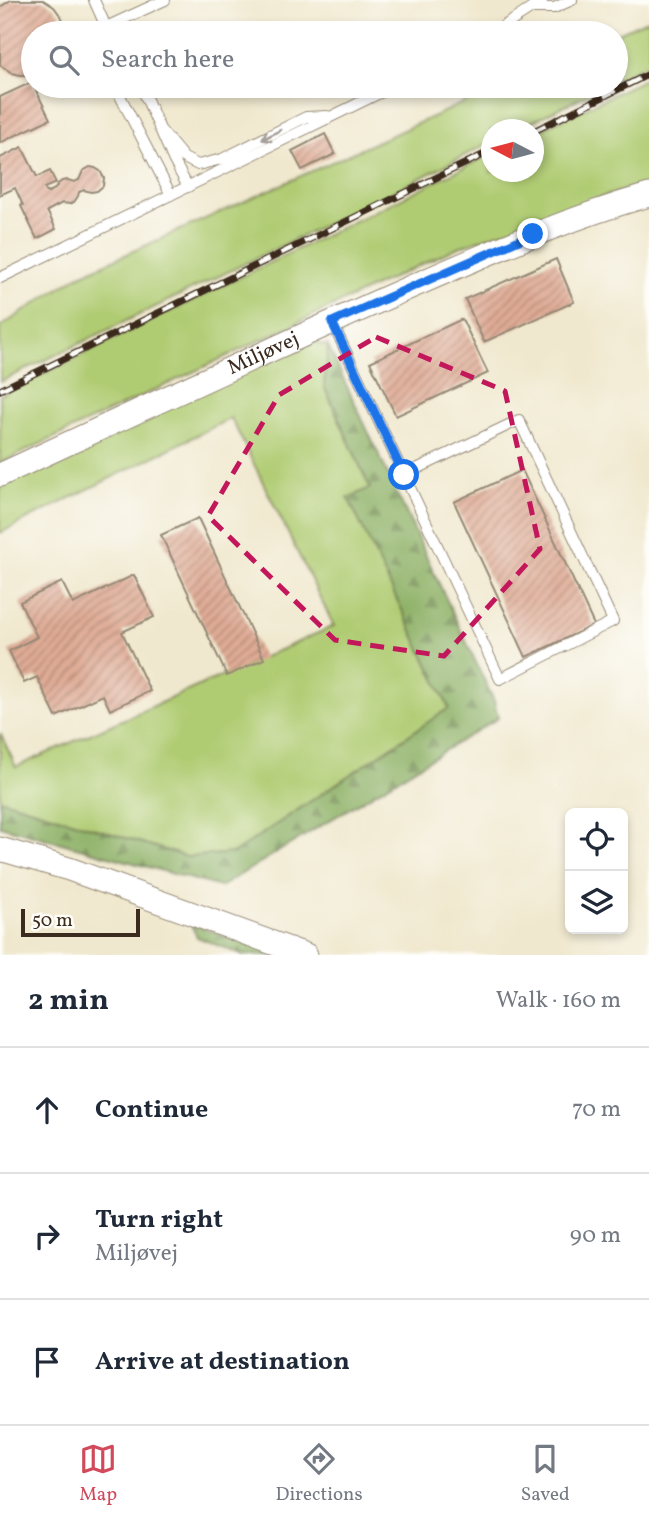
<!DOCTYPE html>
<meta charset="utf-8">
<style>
:root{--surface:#fff;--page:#f2f2f3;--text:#1f2937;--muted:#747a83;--line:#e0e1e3;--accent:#d1495b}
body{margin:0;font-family:Vollkorn,serif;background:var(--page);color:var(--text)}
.controls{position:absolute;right:21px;bottom:21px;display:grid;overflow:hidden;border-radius:10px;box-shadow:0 4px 10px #0003}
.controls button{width:63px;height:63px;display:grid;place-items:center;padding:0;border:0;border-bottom:2px solid var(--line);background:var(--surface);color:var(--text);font:35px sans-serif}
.compass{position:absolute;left:481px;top:119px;width:63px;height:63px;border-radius:50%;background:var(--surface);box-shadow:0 4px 10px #0003;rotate:276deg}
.scale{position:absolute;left:21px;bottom:18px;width:119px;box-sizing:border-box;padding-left:7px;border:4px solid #3b2a1e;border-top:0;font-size:19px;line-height:24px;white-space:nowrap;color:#3b2a1e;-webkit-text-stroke:5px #fdfcf7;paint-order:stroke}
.stop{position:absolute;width:21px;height:21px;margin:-16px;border:5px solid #1a73e8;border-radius:50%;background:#fff}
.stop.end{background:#1a73e8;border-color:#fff;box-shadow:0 2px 7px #0008}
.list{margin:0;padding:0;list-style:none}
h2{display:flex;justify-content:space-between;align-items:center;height:91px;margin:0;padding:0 28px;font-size:30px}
h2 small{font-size:23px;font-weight:400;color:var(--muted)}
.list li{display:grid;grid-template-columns:46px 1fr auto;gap:21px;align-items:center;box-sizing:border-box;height:126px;padding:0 28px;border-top:2px solid var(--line)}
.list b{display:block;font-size:26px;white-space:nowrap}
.list p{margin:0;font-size:23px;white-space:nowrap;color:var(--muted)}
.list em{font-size:23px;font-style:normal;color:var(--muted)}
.icon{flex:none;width:38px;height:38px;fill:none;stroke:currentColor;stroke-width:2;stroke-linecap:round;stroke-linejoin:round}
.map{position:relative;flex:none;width:649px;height:955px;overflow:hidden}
.search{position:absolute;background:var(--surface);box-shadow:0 4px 10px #0003;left:21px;right:21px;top:21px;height:77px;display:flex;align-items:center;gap:18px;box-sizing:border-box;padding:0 24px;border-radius:38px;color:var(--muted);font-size:26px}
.sheet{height:469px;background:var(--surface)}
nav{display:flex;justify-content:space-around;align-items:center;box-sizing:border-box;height:98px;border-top:2px solid var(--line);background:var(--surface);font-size:19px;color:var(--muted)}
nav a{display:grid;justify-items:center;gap:4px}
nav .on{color:var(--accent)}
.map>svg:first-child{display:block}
</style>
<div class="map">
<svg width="649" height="955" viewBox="0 0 649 955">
<defs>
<pattern id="forest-firs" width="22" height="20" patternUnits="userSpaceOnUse" patternTransform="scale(1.75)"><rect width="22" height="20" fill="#8cb065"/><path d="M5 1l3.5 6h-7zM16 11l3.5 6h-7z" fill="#748f53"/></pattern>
<pattern id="building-hatch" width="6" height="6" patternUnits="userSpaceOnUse" patternTransform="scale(1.75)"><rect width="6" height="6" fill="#dfab95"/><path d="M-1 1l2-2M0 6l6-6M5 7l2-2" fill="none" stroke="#b68b79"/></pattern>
</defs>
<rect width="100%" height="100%" fill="#fdfcf7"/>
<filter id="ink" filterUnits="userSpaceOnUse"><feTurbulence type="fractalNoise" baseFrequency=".0143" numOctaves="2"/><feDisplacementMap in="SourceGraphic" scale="14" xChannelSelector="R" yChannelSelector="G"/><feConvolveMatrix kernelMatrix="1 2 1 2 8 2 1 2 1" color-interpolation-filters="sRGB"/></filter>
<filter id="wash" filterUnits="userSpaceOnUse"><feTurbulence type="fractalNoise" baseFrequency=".00686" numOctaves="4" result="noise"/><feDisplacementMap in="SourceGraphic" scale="28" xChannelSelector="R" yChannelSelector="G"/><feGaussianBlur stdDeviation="1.57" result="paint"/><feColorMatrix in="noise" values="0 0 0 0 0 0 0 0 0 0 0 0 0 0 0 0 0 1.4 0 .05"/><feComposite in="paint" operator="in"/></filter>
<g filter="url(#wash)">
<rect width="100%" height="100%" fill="#f0e8ce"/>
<path fill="#b0cc73" stroke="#767b48" stroke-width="2" d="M 649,19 L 649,63 L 616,80 L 616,34 Z
M 649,77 L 649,183 L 605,196 L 456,248 L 0,463 L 0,395 L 491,154 L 491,172 L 534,172 L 534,133 Z
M 501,86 L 604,86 L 517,129 L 491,130 L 491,142 L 387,195 L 0,382 L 0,327 L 78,276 Z
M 311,342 L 328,346 L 324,386 L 370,488 L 349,498 L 449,708 L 234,853 L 187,857 L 0,799 L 0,733 L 16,767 L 334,626 L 231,418 L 0,533 L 0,484 Z"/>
<path fill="url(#forest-firs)" stroke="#646d42" stroke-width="2" d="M 328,346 L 494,701 L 498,718 L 220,887 L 0,826 L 0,799 L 187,857 L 234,853 L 449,708 L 348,498 L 370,488 L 324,386 Z
M 191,924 L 281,955 L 242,955 L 197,937 Z"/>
<g id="blocks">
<path fill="url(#building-hatch)" d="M 11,0 L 43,0 L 54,7 L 62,18 L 64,24 L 66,33 L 33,33 L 33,75 L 20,75 L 12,73 L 0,65 L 0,7 Z
M 32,82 L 50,119 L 0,143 L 0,97 Z
M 325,134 L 335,154 L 302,170 L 292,151 Z
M 22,147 L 37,177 L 50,171 L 56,183 L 44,188 L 47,193 L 55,189 L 58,184 L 62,181 L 68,180 L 74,182 L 79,180 L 83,171 L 90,167 L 95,168 L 100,171 L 104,178 L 103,186 L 97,191 L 91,192 L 84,190 L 79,192 L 78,196 L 74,202 L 70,204 L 62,203 L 47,211 L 56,229 L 37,239 L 21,206 L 23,205 L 15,188 L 0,195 L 0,158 Z
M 556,259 L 574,302 L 484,342 L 465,299 Z
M 462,319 L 488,373 L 396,416 L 370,362 Z
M 522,470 L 594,625 L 526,657 L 454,502 Z
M 198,518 L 264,659 L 227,676 L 161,535 Z
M 134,575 L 154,617 L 122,632 L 150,691 L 110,710 L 103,695 L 56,717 L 37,677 L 24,683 L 9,651 L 37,637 L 20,602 L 62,582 L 73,604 Z"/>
</g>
</g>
<g filter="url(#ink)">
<use href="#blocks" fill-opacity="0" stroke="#968976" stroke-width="2"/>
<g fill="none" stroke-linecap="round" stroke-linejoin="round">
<g stroke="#968976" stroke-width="12">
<path id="service" d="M 94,0 L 106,27 L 107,33
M 532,8 L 554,8 L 572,0
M 110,33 L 106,27 L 165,0
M 493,33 L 532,8 L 542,0
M 115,86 L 171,195
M 141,86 L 174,161 L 188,187
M 159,128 L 184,158 L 198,165 L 222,159 L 306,117 L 327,116
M 0,278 L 394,86
M 332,322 L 500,679 L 613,621 L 519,420 L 404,475"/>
</g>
<g stroke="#968976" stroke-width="25">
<g id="tertiary">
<path id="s1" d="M 0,475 C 132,414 264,352 397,293 C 480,257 561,220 649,195"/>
<path d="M 0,849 L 69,869 L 306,955"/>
</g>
</g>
<use href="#service" stroke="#fff" stroke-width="10"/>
<use href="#tertiary" stroke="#fff" stroke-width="23"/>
<g stroke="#3b2a1e" stroke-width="7">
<path id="rail" d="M 534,131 L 649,74
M 0,390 L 491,151"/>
</g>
<use href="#rail" stroke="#fdfcf7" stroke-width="4.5" stroke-dasharray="13" stroke-linecap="butt"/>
</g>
<defs><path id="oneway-shaft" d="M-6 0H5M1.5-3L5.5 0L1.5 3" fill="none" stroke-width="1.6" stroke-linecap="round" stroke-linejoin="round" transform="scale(1.75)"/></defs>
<use stroke="#a79f9a" href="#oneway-shaft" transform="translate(271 135) rotate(153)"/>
</g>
<g fill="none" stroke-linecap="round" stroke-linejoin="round" filter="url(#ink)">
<path stroke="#1a73e8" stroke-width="9" d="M 404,475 L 332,322 L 533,234"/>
</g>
<path fill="none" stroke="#c2185b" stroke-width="5" stroke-dasharray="14 9" stroke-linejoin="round" d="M 376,337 L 505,391 L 540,549 L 444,656 L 335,640 L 208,516 L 279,395 Z"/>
<g text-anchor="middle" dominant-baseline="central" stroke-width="5" stroke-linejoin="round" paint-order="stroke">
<g font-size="21" fill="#3b2a1e" stroke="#fdfcf7">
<text stroke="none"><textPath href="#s1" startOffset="290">Miljøvej</textPath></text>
</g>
</g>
</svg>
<div class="controls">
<button><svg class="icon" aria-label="locate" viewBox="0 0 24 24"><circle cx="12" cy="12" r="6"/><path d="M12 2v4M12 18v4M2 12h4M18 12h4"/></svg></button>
<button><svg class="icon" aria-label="layers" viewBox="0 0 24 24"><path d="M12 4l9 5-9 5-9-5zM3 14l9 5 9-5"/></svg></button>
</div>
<svg class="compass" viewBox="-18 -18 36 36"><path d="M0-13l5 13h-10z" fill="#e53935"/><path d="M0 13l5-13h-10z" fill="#747a83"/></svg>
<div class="scale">50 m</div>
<div class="stop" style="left:404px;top:475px"></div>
<div class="stop end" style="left:533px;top:234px"></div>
<div class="search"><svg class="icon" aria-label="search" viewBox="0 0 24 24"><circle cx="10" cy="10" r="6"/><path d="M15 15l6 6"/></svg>Search here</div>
</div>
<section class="sheet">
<h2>2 min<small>Walk · 160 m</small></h2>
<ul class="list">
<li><svg class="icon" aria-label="ahead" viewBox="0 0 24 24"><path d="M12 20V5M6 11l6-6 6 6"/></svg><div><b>Continue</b></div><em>70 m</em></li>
<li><svg class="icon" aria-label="right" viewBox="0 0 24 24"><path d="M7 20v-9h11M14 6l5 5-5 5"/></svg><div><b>Turn right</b><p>Miljøvej</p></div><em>90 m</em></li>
<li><svg class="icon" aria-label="arrive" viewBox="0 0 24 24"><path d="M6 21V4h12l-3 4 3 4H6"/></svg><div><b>Arrive at destination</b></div></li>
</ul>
</section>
<nav>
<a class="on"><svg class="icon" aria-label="map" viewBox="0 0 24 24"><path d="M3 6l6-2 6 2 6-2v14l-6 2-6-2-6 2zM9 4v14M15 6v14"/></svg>Map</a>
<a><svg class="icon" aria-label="directions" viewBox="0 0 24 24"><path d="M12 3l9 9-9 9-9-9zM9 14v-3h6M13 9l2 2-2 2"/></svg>Directions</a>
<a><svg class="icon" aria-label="saved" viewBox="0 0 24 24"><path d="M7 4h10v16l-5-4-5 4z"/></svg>Saved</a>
</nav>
